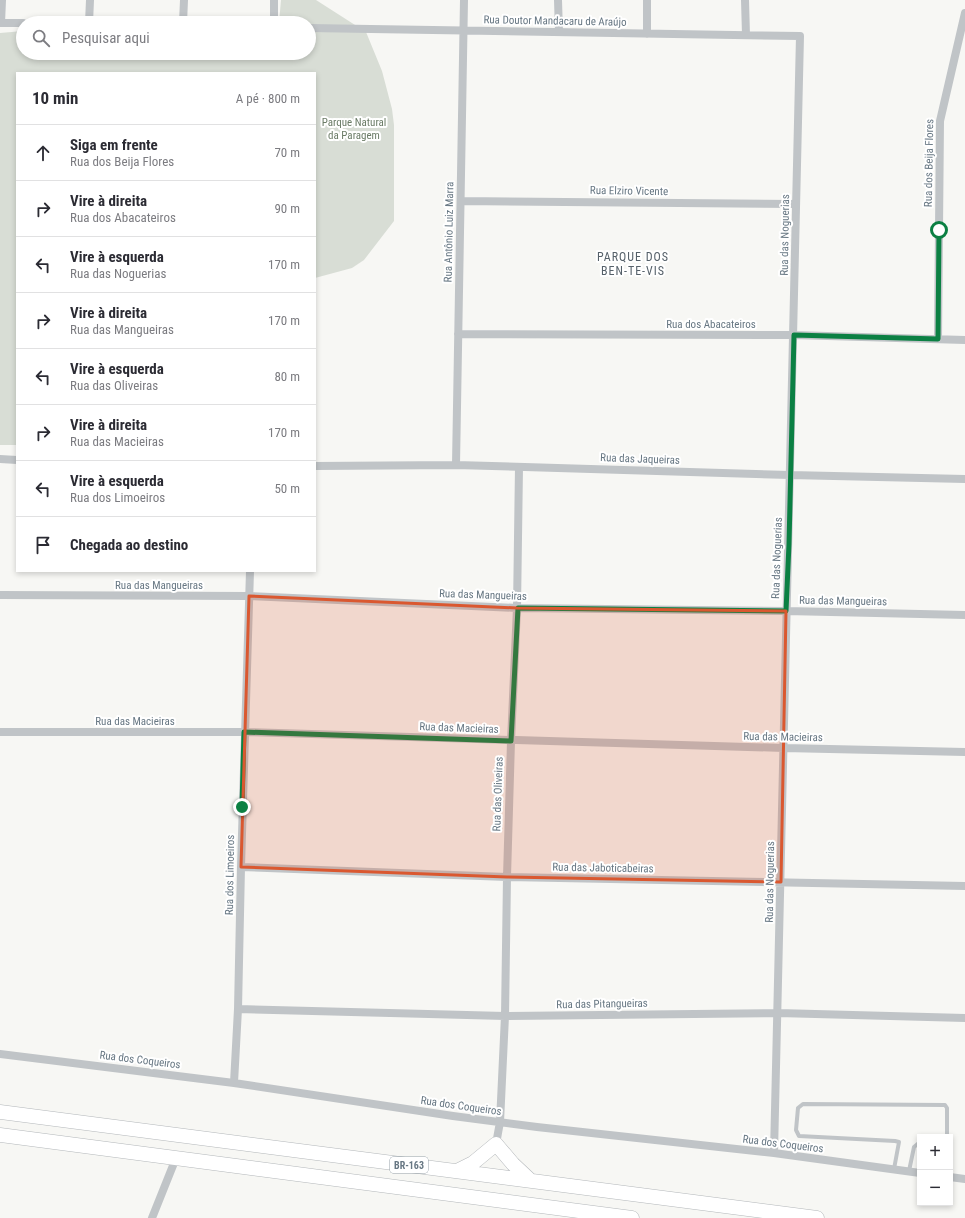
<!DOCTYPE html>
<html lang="pt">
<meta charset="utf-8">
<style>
:root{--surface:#fff;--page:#f2f2f3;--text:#2b2b33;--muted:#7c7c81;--line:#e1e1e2}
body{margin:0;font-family:"Roboto Condensed",sans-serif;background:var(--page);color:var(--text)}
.controls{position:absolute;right:12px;bottom:12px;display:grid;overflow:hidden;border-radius:0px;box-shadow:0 2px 6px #0003}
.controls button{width:36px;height:36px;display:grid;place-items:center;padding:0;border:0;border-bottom:1px solid var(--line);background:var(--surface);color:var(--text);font:20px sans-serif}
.stop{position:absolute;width:12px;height:12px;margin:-9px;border:3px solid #0b8043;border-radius:50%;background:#fff}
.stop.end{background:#0b8043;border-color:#fff;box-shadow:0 1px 4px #0008}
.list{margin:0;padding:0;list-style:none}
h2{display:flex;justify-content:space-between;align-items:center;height:52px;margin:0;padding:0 16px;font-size:17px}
h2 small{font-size:13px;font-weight:400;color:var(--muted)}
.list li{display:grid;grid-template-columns:26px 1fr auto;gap:12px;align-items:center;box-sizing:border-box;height:56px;padding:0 16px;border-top:1px solid var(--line)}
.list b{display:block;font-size:15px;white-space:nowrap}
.list p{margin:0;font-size:13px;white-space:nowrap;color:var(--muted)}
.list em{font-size:13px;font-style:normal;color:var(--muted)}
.icon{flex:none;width:22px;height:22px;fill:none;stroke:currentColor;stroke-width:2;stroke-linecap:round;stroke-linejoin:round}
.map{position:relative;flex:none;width:965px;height:1218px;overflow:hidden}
.search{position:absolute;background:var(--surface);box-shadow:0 2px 6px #0003;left:16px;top:16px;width:300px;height:44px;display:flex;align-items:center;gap:10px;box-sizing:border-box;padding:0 14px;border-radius:22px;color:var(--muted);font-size:15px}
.panel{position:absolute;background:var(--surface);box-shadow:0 2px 6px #0003;left:16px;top:72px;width:300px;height:500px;border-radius:0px}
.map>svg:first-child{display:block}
</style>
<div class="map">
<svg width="965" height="1218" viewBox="0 0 965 1218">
<rect width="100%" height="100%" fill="#f7f7f4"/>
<path fill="#d8ddd5" d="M 281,0 L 316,0 L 366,32 L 382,71 L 392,109 L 394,125 L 394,221 L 364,260 L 352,268 L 315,278 L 315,73 L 17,73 L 17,445 L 0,445 L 0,33 L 23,31 L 23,53 L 309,53 L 309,23 L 279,23 Z"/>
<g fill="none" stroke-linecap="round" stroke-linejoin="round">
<g stroke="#b3b7ba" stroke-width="15">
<path id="trunk" d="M 0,1112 L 817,1218
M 0,1135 L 632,1218
M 457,1171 L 473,1163 L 496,1144 L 513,1164 L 530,1180"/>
</g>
<path stroke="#c0c4c7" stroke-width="4" d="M 894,1169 L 899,1142 L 895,1141 L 799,1136 L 796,1130 L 798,1108 L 803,1104 L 945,1105 L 947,1108 L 947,1137
M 909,1171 L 914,1147 L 920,1142"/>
<path stroke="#c0c4c7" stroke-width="8" d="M 558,0 L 559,32
M 647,0 L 647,34
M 745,0 L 746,35
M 0,23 L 23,23
M 1,23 L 2,0
M 89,23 L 90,0
M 183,23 L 184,0
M 274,23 L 274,0
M 309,28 L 800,36 L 774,1153
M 461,201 L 796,204
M 458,334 L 793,335 L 965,340
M 938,339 L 940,121 L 965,13
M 0,459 L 17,460
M 456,465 L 464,0
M 315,466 L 456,465 L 790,475 L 965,479
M 0,595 L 249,596 L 517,608 L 786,611 L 965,615
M 0,732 L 244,732 L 784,748 L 965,752
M 241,867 L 507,877 L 965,886
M 238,1009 L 505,1016 L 778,1013 L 965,1018
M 0,1054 L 234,1083 L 453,1116 L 537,1127 L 774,1153 L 920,1173
M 234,1083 L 238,1009 L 241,867 L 250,571
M 496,1144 L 500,1122 L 505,1016 L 507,877 L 511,741 L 517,608 L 519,467
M 950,1177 L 965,1179
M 152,1218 L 176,1158"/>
<use href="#trunk" stroke="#fff" stroke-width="14"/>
</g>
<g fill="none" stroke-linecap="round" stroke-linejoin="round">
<path stroke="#0b8043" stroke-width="5" d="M 242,807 L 244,732 L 511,741 L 518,608 L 786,611 L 789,544 L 794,335 L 938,339 L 939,230"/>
</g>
<path fill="#da5830" fill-opacity="0.2" stroke="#da5830" stroke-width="3" stroke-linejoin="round" d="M 249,596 L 517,608 L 786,611 L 781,882 L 507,877 L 241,867 Z"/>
<g text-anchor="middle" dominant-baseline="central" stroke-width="4" stroke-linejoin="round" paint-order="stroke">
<rect fill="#fff" stroke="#95a0a8" stroke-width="1" x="390" y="1157" width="38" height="16" rx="3"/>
<g font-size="10" font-weight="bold" fill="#677783">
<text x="409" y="1165">BR-163</text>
</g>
<g font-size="11" fill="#677783" stroke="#fff">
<text transform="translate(555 21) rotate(1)">Rua Doutor Mandacaru de Araújo</text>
<text transform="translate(929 163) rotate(-89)">Rua dos Beija Flores</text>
<text transform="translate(629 191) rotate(1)">Rua Elziro Vicente</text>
<text transform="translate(449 232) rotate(-89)">Rua Antônio Luiz Marra</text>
<text transform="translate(785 235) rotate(-89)">Rua das Noguerias</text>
<text x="711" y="324">Rua dos Abacateiros</text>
<text transform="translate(640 459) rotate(2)">Rua das Jaqueiras</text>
<text transform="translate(777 558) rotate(-88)">Rua das Noguerias</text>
<text x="159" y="585">Rua das Mangueiras</text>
<text transform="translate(483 595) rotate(2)">Rua das Mangueiras</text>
<text transform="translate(843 601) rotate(1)">Rua das Mangueiras</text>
<text x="135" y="721">Rua das Macieiras</text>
<text transform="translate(459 728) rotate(2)">Rua das Macieiras</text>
<text transform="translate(783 737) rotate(1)">Rua das Macieiras</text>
<text transform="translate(498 794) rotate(-88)">Rua das Oliveiras</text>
<text transform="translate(603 868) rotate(1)">Rua das Jaboticabeiras</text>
<text transform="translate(230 875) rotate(-89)">Rua dos Limoeiros</text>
<text transform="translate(770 882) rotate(-89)">Rua das Noguerias</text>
<text transform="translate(602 1004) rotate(-1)">Rua das Pitangueiras</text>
<text transform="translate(140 1060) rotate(7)">Rua dos Coqueiros</text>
<text transform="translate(461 1106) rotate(8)">Rua dos Coqueiros</text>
<text transform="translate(783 1144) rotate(7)">Rua dos Coqueiros</text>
</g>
<g font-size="11" fill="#6a7b66" stroke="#fff">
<text x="354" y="122">Parque Natural<tspan x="354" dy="13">da Paragem</tspan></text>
</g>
<g font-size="12" letter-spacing="1" fill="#556069" stroke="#fff">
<text x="633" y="257">PARQUE DOS<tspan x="633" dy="14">BEN-TE-VIS</tspan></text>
</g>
</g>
</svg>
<div class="controls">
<button>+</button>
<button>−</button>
</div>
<div class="stop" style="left:939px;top:230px"></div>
<div class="stop end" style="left:242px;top:807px"></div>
<div class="search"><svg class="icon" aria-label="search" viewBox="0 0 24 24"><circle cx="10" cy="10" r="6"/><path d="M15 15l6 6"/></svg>Pesquisar aqui</div>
<section class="panel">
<h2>10 min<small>A pé · 800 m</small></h2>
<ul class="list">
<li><svg class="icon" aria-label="ahead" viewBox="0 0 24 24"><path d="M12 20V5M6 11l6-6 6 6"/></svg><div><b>Siga em frente</b><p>Rua dos Beija Flores</p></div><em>70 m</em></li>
<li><svg class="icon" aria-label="right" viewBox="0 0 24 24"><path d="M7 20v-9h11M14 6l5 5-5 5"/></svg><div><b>Vire à direita</b><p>Rua dos Abacateiros</p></div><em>90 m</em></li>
<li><svg class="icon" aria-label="left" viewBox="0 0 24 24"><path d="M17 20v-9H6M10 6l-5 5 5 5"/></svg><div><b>Vire à esquerda</b><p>Rua das Noguerias</p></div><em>170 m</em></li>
<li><svg class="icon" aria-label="right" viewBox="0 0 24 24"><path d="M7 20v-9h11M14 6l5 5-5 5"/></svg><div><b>Vire à direita</b><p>Rua das Mangueiras</p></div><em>170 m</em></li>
<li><svg class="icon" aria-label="left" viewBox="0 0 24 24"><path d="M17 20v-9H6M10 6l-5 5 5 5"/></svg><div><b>Vire à esquerda</b><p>Rua das Oliveiras</p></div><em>80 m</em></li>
<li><svg class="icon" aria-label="right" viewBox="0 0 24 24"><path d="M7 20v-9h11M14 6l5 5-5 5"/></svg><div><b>Vire à direita</b><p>Rua das Macieiras</p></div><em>170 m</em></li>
<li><svg class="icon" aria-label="left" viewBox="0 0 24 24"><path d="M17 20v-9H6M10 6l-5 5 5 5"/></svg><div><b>Vire à esquerda</b><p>Rua dos Limoeiros</p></div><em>50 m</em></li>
<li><svg class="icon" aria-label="arrive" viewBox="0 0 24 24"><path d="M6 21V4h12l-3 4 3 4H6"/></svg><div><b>Chegada ao destino</b></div></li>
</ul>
</section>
</div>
